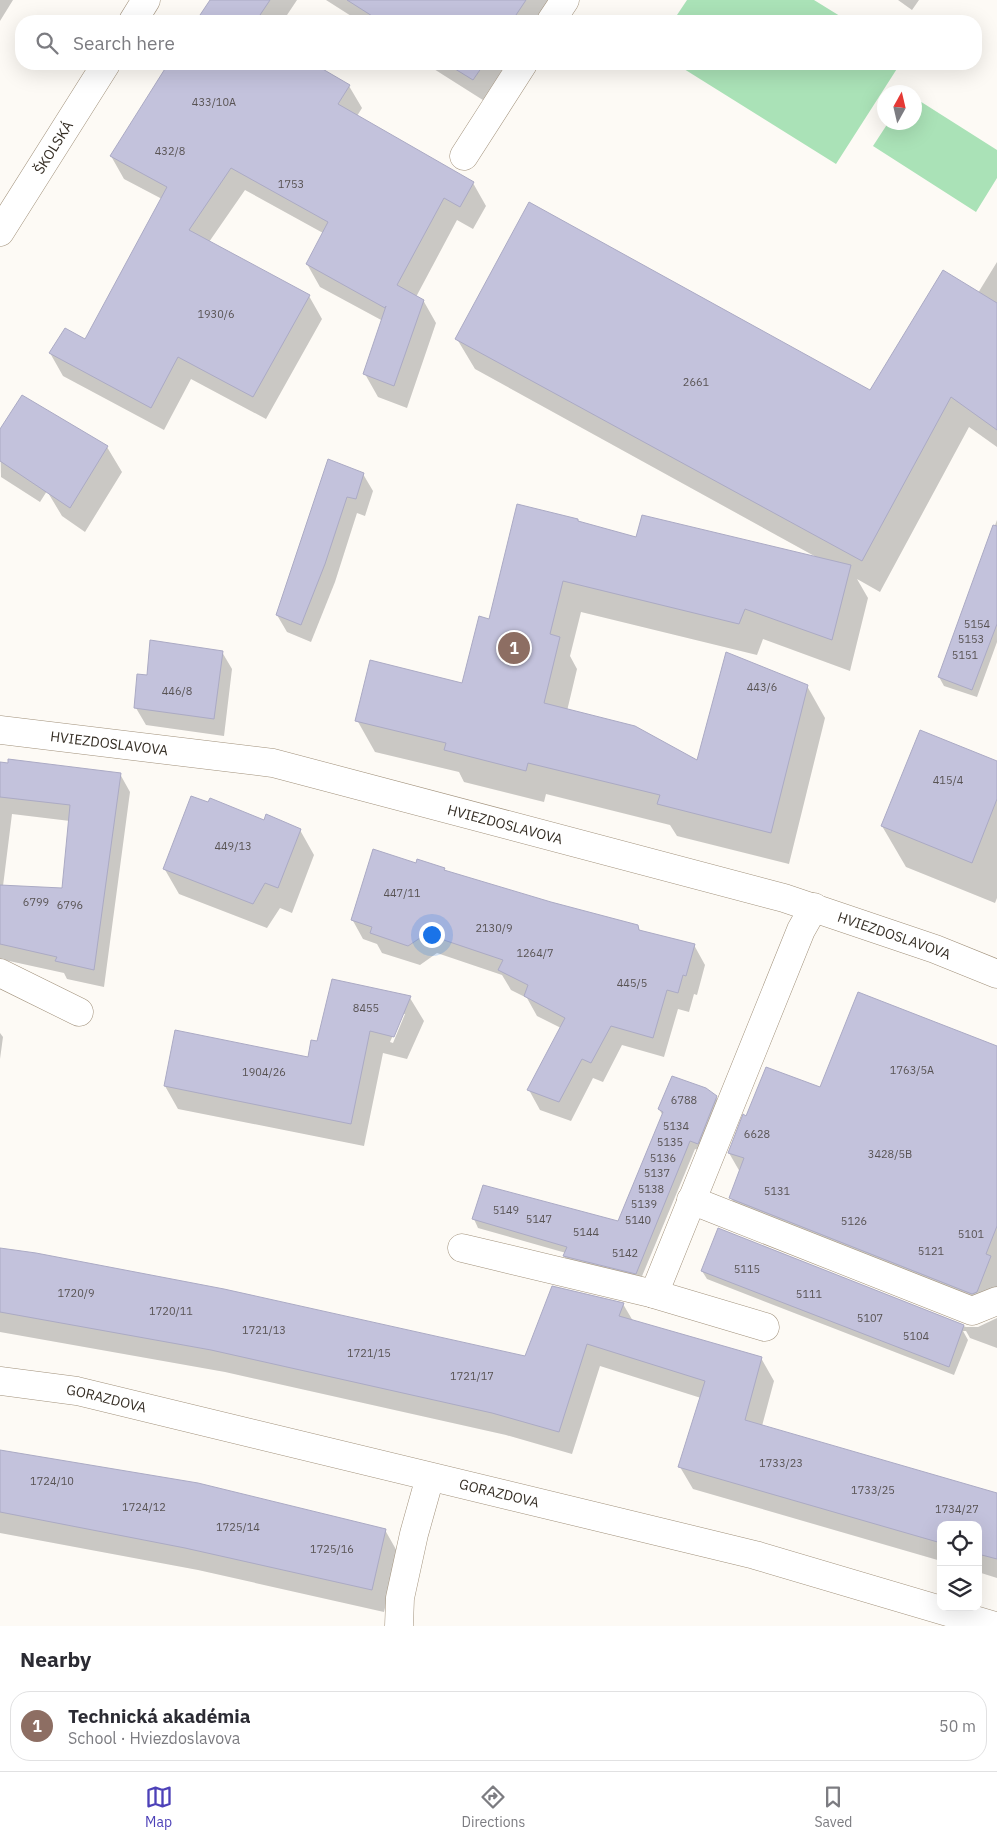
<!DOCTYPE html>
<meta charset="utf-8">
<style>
:root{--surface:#fff;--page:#f7f7f7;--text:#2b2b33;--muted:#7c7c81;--line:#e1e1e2;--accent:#4d41b8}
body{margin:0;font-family:"IBM Plex Sans",sans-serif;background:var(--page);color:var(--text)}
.controls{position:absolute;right:15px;bottom:15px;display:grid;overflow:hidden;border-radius:10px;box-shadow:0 5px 20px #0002}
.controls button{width:45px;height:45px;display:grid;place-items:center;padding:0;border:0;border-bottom:1px solid var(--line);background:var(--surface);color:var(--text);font:25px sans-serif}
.compass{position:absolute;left:877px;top:85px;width:45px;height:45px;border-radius:50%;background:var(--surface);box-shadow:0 5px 20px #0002;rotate:8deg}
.you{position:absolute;left:431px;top:934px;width:18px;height:18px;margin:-12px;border:4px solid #fff;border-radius:50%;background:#1a73e8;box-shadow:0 0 0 8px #1a73e833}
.badge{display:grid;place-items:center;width:32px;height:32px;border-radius:50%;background:var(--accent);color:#fff;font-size:16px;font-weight:700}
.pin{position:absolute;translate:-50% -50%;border:2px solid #fff;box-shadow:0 1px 5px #0006}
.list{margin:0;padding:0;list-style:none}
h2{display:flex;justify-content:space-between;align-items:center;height:65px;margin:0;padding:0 20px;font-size:21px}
h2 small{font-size:16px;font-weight:400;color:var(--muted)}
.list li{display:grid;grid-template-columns:32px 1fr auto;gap:15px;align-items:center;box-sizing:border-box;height:70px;margin:0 10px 10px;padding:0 10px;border:1px solid var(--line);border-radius:20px}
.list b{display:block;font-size:19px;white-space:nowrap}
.list p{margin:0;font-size:16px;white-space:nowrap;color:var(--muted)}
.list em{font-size:16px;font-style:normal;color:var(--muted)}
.icon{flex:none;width:28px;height:28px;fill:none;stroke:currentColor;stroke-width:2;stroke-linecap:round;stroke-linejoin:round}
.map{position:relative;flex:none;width:997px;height:1626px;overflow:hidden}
.search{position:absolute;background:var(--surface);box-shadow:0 5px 20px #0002;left:15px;right:15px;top:15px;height:55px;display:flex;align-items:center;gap:12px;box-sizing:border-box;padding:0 18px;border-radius:20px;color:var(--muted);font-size:19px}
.sheet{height:145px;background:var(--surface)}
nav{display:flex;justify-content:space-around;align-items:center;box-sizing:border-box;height:70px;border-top:1px solid var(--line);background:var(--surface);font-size:14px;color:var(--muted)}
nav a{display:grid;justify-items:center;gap:2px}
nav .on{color:var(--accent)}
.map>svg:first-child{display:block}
</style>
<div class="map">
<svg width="997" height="1626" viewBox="0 0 997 1626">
<rect width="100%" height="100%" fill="#fdfaf5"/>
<path fill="#aae2b7" d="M 687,0 L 814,0 L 848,21 L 673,21 Z
M 676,64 L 900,64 L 836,164 Z
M 915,98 L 997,150 L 997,178 L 976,212 L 873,146 L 888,123 L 914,122 Z"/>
<path fill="#0003" fill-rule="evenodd" d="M 0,0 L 13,0 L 0,21 Z
M 211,0 L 297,0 L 283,21 L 198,21 Z
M 326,0 L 550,0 L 535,21 L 359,21 Z
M 898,0 L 919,0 L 912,10 Z
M 171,64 L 311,64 L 349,86 L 362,108 L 357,116 L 473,183 L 486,206 L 473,229 L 457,220 L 416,297 L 423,300 L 436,323 L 407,408 L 378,397 L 365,374 L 383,321 L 320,287 L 307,264 L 323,233 L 245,190 L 209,242 L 309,296 L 322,319 L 266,419 L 191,379 L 164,430 L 63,376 L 50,353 L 86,341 L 162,199 L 124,179 L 111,156 Z
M 426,64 L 512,64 L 486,102 Z
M 997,262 L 997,447 L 969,427 L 880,592 L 857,579 L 868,598 L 850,671 L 763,639 L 757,655 L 581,612 L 570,656 L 577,669 L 567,711 L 697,762 L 807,686 L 825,718 L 789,864 L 677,836 L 670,825 L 546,794 L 544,802 L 464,782 L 459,772 L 375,752 L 357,720 L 463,684 L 489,620 L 578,520 L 579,523 L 637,538 L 818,558 L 475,369 L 457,339 L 871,392 L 978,293 Z
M 0,431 L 107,447 L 122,472 L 85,532 L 62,516 L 47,491 L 40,502 L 1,477 Z
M 329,461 L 363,474 L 373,491 L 365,516 L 357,513 L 335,582 L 311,642 L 287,632 L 277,615 Z
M 997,520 L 997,642 L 977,697 L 944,686 L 939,677 Z
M 222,652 L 232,669 L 224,736 L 146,725 L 136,708 L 149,676 Z
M 997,762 L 997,898 L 995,903 L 906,867 L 882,826 Z
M 0,763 L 120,774 L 130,792 L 104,987 L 67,979 L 64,973 L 0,959 ZM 12,814 L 70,821 L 64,889 L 3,886 Z
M 264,822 L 300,830 L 314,855 L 292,913 L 280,908 L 267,928 L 179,894 L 164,868 Z
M 417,865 L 444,869 L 446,872 L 550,903 L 637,926 L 640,931 L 694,945 L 705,965 L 697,995 L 694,994 L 689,1012 L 678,1009 L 664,1057 L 622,1045 L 603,1082 L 593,1078 L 571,1121 L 540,1110 L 529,1090 L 561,1028 L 537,1016 L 527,998 L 511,990 L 502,975 L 437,953 L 420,965 L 382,953 L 377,944 L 363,939 L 352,919 Z
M 410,998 L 424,1021 L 407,1059 L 383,1053 L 364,1146 L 178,1109 L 165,1086 L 309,1059 L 318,1042 ZM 402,1014 L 405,1014 L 393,1043 L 390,1042 Z
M 0,1033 L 3,1037 L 0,1059 Z
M 997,1047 L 997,1297 L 990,1315 L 744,1221 L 731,1198 L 740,1172 L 729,1153 L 747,1118 L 820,1088 Z
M 716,1097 L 721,1106 L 703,1151 L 695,1149 L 640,1281 L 569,1264 L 564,1256 L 566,1253 L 478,1228 L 474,1219 L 618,1223 L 663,1116 L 659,1109 Z
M 719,1229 L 966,1327 L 978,1327 L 997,1318 L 997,1348 L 970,1338 L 966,1331 L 963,1331 L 968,1340 L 954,1375 L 707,1279 L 702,1271 Z
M 0,1249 L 525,1357 L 623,1304 L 633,1321 L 761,1358 L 774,1381 L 762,1426 L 997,1495 L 997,1578 L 978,1572 L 978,1525 L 941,1525 L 941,1561 L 693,1489 L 680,1467 L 701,1398 L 600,1366 L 572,1454 L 506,1435 L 225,1372 L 0,1332 Z
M 0,1451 L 385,1530 L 398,1553 L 384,1612 L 198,1570 L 0,1533 Z"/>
<path fill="#c3c2dc" stroke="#abaac4" d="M 210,0 L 270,0 L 256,21 L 196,21 Z
M 347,0 L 526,0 L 512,21 L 380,21 Z
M 168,64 L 314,64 L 350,85 L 338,104 L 474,182 L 460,207 L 444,198 L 397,285 L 424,300 L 394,386 L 363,374 L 386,306 L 385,308 L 306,264 L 328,222 L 231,168 L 189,230 L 310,295 L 253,397 L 178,357 L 151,408 L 49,353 L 65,328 L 85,339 L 167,187 L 110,156 Z
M 447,64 L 484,64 L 473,80 Z
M 529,202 L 870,390 L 943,270 L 997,303 L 997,430 L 951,397 L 862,561 L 455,339 Z
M 22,395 L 108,446 L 70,508 L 0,461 L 0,429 Z
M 328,459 L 364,473 L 356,499 L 347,497 L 325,564 L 301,625 L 276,615 Z
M 517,504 L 578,519 L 578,521 L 636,537 L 642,515 L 851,565 L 832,640 L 745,609 L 739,624 L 563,581 L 550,634 L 560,637 L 544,703 L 635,726 L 697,760 L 726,652 L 808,685 L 771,833 L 657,804 L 660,795 L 528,763 L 526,771 L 444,750 L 446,743 L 355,721 L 370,660 L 462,683 L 479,616 L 489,619 Z
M 993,525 L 997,526 L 997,624 L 972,690 L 938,677 Z
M 150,640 L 223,651 L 214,719 L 134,708 L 137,674 L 147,675 Z
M 920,730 L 997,761 L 997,799 L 972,863 L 881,826 Z
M 8,759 L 121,773 L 94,970 L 55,961 L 57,957 L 0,944 L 0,885 L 62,888 L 70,805 L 0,797 L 0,762 L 8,763 Z
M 191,796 L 208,802 L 210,798 L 264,820 L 266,814 L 301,829 L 278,888 L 265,883 L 253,904 L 163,869 Z
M 373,849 L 416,863 L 417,859 L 445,868 L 444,870 L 551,902 L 638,925 L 639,930 L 695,944 L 686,976 L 683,975 L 678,993 L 667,990 L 653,1038 L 611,1026 L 591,1063 L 582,1059 L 559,1102 L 527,1090 L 565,1018 L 524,996 L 528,985 L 498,970 L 503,960 L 426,934 L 408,946 L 370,933 L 372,927 L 351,920 Z
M 332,979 L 411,996 L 394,1037 L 370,1031 L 351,1124 L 164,1086 L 175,1030 L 308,1057 L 311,1040 L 317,1041 Z
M 858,992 L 997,1046 L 997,1226 L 986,1254 L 991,1256 L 977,1292 L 972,1294 L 729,1198 L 744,1158 L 728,1153 L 743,1114 L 746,1116 L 766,1067 L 820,1087 Z
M 672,1076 L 706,1088 L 717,1096 L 698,1144 L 690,1141 L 636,1274 L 563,1256 L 567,1247 L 472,1219 L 483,1185 L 618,1221 L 663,1112 L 658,1109 Z
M 718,1228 L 964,1325 L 949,1367 L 701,1271 Z
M 0,1248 L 36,1253 L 224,1289 L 525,1356 L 552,1286 L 624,1303 L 619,1316 L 762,1357 L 745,1420 L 997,1493 L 997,1559 L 978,1554 L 978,1525 L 941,1525 L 941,1543 L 678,1467 L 705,1381 L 587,1344 L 559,1432 L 492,1413 L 211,1350 L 0,1312 Z
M 0,1450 L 198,1483 L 386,1529 L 372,1590 L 185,1548 L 0,1512 Z"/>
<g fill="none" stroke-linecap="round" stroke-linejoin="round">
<g stroke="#a1917b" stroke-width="29">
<g id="minor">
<path d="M 551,21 L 565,0"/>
<path d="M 464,156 L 523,64"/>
<path id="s1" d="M 0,730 L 273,763 L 784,898 L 935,949 L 997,974"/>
<path d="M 0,973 L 79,1012"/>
<path d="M 691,1200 L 972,1311 L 997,1301"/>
<path d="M 462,1248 L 654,1294"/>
<path d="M 765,1327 L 654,1294 L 801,930 L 814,907"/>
<path id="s2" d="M 0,1381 L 77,1391 L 755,1555 L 995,1626"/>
<path d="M 399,1626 L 400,1598 L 414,1534 L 430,1477"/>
</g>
</g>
<g stroke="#a1917b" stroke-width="29">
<g id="major">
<path d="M 133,21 L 146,0"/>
<path id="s3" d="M 0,232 L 106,64"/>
</g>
</g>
<use href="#minor" stroke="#fff" stroke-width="28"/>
<use href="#major" stroke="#fff" stroke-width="28"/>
</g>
<g text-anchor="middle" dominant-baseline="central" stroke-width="4" stroke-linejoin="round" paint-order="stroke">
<g font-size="11" fill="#585353">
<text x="214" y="102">433/10A</text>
<text x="170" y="151">432/8</text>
<text x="291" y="184">1753</text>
<text x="216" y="314">1930/6</text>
<text x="696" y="382">2661</text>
<text x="977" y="624">5154</text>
<text x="971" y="639">5153</text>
<text x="965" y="655">5151</text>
<text x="762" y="687">443/6</text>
<text x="177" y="691">446/8</text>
<text x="948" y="780">415/4</text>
<text x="233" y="846">449/13</text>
<text x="402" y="893">447/11</text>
<text x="36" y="902">6799</text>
<text x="70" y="905">6796</text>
<text x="494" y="928">2130/9</text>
<text x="535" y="953">1264/7</text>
<text x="632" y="983">445/5</text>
<text x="366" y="1008">8455</text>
<text x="912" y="1070">1763/5A</text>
<text x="264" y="1072">1904/26</text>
<text x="684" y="1100">6788</text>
<text x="676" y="1126">5134</text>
<text x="757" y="1134">6628</text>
<text x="670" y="1142">5135</text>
<text x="890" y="1154">3428/5B</text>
<text x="663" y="1158">5136</text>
<text x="657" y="1173">5137</text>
<text x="651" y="1189">5138</text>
<text x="777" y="1191">5131</text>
<text x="644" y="1204">5139</text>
<text x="506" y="1210">5149</text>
<text x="539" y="1219">5147</text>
<text x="638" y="1220">5140</text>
<text x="854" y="1221">5126</text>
<text x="586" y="1232">5144</text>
<text x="971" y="1234">5101</text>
<text x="931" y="1251">5121</text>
<text x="625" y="1253">5142</text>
<text x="747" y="1269">5115</text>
<text x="76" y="1293">1720/9</text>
<text x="809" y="1294">5111</text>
<text x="171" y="1311">1720/11</text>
<text x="870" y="1318">5107</text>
<text x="264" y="1330">1721/13</text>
<text x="916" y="1336">5104</text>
<text x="369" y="1353">1721/15</text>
<text x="472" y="1376">1721/17</text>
<text x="781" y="1463">1733/23</text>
<text x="52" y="1481">1724/10</text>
<text x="873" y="1490">1733/25</text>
<text x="144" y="1507">1724/12</text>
<text x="957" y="1509">1734/27</text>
<text x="238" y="1527">1725/14</text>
<text x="332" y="1549">1725/16</text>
</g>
<g font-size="14" fill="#352e25" stroke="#fff">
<text stroke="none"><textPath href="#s3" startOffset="100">ŠKOLSKÁ</textPath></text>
<text stroke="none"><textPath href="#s1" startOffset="110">HVIEZDOSLAVOVA</textPath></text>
<text stroke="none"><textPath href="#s1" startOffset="515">HVIEZDOSLAVOVA</textPath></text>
<text stroke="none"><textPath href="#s1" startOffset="920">HVIEZDOSLAVOVA</textPath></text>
<text stroke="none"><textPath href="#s2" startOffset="108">GORAZDOVA</textPath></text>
<text stroke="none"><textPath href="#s2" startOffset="512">GORAZDOVA</textPath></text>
</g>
</g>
</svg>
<div class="controls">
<button><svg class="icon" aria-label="locate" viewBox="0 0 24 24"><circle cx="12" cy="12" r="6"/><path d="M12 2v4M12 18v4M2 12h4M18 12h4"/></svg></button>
<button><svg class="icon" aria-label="layers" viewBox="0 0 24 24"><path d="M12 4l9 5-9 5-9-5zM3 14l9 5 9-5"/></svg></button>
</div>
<svg class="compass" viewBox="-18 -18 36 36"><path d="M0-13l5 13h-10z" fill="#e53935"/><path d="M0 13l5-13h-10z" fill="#7c7c81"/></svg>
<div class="you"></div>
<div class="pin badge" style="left:514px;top:648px;background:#8d6e63">1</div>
<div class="search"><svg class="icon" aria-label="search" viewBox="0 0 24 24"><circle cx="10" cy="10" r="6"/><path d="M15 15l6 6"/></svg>Search here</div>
</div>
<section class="sheet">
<h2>Nearby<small></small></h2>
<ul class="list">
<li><span class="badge" style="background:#8d6e63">1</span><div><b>Technická akadémia</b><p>School · Hviezdoslavova</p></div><em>50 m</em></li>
</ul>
</section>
<nav>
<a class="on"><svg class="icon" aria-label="map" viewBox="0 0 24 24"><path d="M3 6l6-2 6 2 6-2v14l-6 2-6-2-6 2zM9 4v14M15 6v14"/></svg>Map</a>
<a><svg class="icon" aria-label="directions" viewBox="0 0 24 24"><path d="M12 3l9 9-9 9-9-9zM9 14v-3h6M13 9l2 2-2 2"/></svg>Directions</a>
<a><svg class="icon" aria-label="saved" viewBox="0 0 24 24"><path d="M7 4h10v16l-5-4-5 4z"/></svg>Saved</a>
</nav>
